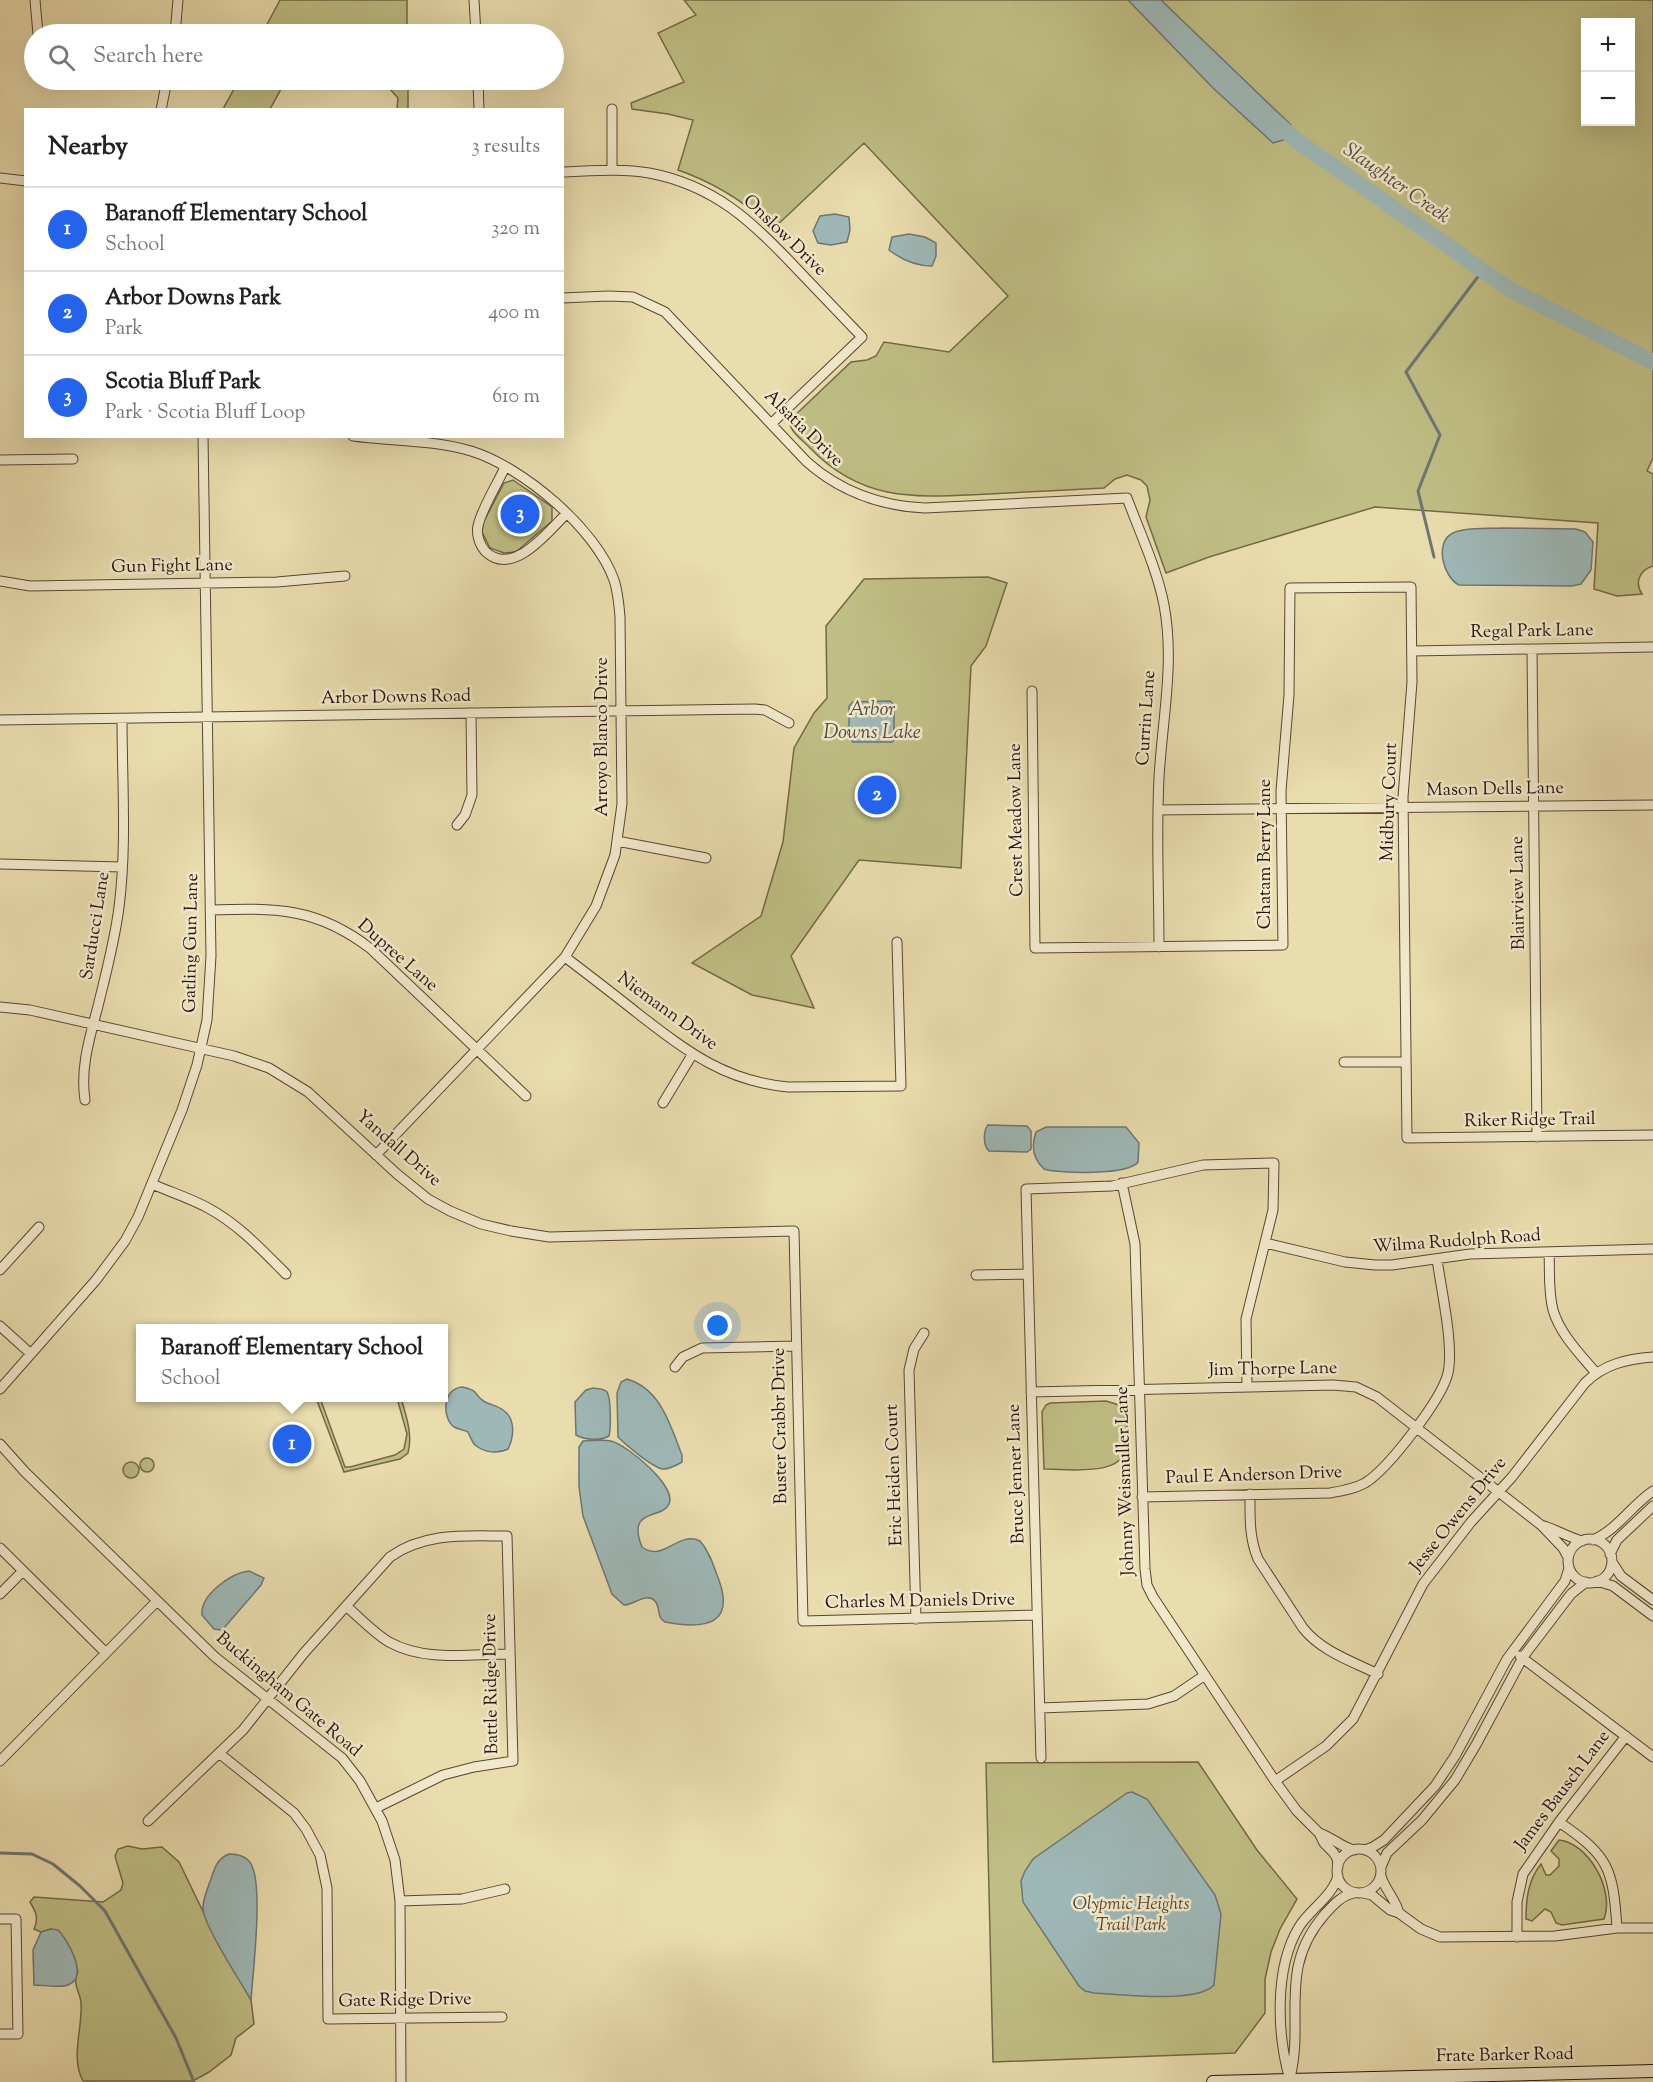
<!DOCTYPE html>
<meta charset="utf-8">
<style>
:root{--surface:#fff;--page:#f6f6f6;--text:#222;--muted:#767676;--line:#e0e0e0;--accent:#2563eb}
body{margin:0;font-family:"Sorts Mill Goudy",serif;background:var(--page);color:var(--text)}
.controls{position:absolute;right:18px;top:18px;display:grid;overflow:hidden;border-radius:0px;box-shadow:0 6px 24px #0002}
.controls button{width:54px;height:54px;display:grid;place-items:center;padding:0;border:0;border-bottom:2px solid var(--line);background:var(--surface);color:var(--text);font:30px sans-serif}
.you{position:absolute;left:718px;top:1326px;width:21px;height:21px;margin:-15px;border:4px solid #fff;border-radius:50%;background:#1a73e8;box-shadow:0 0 0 9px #1a73e833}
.badge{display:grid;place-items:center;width:39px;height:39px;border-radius:50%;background:var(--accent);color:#fff;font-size:20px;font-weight:700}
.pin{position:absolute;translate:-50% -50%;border:3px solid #fff;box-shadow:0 2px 6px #0006}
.popup{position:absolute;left:136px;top:1324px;width:312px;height:78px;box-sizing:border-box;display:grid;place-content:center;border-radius:0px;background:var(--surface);filter:drop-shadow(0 2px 4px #0005);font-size:20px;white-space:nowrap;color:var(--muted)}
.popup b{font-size:22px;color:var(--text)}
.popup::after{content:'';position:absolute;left:50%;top:100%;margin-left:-12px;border:12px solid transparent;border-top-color:var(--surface)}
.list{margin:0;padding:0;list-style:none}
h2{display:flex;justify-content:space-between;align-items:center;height:78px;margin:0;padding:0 24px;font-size:26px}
h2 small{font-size:20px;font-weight:400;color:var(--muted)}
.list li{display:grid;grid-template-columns:39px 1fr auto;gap:18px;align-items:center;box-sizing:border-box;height:84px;padding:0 24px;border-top:2px solid var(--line)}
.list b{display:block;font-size:22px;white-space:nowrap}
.list p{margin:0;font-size:20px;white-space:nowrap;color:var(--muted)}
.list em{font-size:20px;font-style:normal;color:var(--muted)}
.icon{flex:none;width:33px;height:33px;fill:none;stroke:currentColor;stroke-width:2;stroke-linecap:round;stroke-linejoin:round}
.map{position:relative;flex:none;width:1653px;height:2082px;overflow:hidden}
.search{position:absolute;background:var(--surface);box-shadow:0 6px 24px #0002;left:24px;top:24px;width:540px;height:66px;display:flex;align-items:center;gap:15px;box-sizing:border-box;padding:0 21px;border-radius:33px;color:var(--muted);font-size:22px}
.panel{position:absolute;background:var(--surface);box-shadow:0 6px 24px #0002;left:24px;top:108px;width:540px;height:330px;border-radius:0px}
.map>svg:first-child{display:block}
</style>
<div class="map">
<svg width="1653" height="2082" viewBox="0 0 1653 2082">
<rect width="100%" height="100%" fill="#e9dcad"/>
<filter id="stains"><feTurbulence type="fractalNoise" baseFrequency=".00333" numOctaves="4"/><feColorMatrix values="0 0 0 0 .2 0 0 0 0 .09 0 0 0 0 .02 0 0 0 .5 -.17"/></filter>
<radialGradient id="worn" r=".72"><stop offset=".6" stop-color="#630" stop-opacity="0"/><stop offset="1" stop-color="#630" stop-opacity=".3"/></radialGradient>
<path fill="#bfbe84" stroke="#736947" stroke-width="1.5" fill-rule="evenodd" d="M 280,0 L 407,0 L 407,34 L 262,34 Z
M 684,0 L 1653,0 L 1653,458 L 1647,471 L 1653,474 L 1653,566 C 1640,570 1634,582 1642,594 L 1617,596 L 1594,589 L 1598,523 L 1375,507 L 1209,557 L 1166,573 L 1146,517 L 1150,500 L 1147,486 L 1141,480 L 1127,475 L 1115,479 L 1104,488 C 1066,490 1027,492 989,494 C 919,497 864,504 810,448 C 804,441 788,431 790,420 L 851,362 L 867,360 L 876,356 L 884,342 L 949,352 L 1008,296 L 864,143 L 773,229 C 746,202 715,183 678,170 L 693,120 L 668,114 L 632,109 L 631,103 L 684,82 L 658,33 L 696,15 ZM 1586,22 L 1630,22 L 1630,122 L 1586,122 Z
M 239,80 L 286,80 L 270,109 L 223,109 Z
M 382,80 L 408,80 L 408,109 L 397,109 L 398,98 Z
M 513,480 L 552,507 L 552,521 L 516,552 L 504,553 L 490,548 L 482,532 L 483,523 L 504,483 Z
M 988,577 L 1007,583 L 986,646 L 971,666 L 961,868 L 859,860 L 791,956 L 814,1008 L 752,995 L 692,963 L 761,916 L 783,842 L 794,748 L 814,713 L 827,698 L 826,626 L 864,579 Z
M 316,1398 L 320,1398 L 345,1467 L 350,1467 L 395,1455 L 404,1449 L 407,1434 L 397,1398 L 401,1398 C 406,1416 413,1434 408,1453 L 400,1459 L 344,1472 Z
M 1106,1401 L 1119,1405 C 1125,1415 1128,1425 1128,1437 C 1131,1479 1072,1469 1044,1469 L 1042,1412 L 1046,1405 L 1050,1403 Z
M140 1465a7 7 0 1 1 14 0a7 7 0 1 1-14 0Z
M123 1470a8 8 0 1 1 16 0a8 8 0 1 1-16 0Z
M 1198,1762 L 1257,1850 L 1297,1899 L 1280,1929 L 1271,1952 L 1265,1979 L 1265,2013 L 1235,2053 L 993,2062 L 986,1763 Z
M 1559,1840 C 1589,1843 1615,1891 1604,1919 L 1562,1925 L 1556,1923 L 1551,1912 L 1545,1909 L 1532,1921 L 1526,1919 C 1526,1899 1528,1880 1541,1864 L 1546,1875 L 1550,1875 L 1559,1866 L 1559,1859 L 1551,1851 Z
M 128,1846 L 142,1849 L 162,1847 L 179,1862 L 213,1932 L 251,2000 L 254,2024 L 236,2038 L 231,2055 L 209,2072 L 193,2081 L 83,2081 C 70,2057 83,2029 81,2002 C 79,1989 72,1985 78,1971 L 51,1929 L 41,1932 L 34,1929 C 39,1918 36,1912 30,1902 L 34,1897 L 103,1902 L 121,1890 L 123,1883 L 115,1856 L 118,1849 Z"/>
<path fill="#9eb8b7" stroke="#6e7672" stroke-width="1.5" d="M 1128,0 L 1161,0 L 1291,125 L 1283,140 L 1273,143 L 1213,88 Z
M 835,214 L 849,217 L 850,230 L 847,242 L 831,245 L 818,243 L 813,231 L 820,216 Z
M 909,234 L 925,237 L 936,243 L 936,256 L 932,266 C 915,266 902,260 889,250 L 892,237 Z
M 1500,528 L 1576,529 L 1585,532 L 1593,542 L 1591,570 L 1581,584 L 1572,586 L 1459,585 C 1443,577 1434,542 1453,533 C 1466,527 1487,529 1500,528 Z
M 890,701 L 894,705 L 894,740 L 892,742 L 853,742 L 849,738 L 849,706 L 853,702 Z
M 988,1125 L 1027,1126 L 1031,1131 L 1031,1149 L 1027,1152 L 989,1151 C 983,1146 983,1131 988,1125 Z
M 1046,1127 L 1126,1127 L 1139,1143 L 1138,1162 C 1129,1175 1060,1174 1044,1169 C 1033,1159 1031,1146 1036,1132 Z
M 627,1379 C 661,1389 670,1425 682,1455 L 682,1462 C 677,1465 669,1469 663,1469 C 653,1468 626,1445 618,1437 L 617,1393 L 621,1382 Z
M 462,1387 C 481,1391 473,1395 485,1402 C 491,1405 498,1406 503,1410 C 516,1419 514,1437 508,1449 C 498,1454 485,1453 475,1445 C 472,1442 470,1436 468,1432 C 464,1430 458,1429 454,1427 C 442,1418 442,1389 462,1387 Z
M 593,1388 C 597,1389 603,1388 607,1392 C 611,1398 611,1428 609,1436 C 600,1441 585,1440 576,1435 L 575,1402 L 586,1390 Z
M 583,1441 C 592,1441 603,1439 611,1441 C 627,1445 677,1486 669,1504 C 662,1520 626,1507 642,1547 C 663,1563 679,1530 700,1541 C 709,1551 713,1564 717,1575 C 737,1624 707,1630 665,1622 C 656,1617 661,1608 655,1601 C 646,1592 634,1605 624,1605 L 612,1594 L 583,1516 L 579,1487 L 579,1447 Z
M 249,1571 L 264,1578 L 261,1585 L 224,1628 L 221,1630 L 214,1629 L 202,1615 C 200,1595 231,1573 249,1571 Z
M 1132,1792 L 1147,1799 L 1215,1895 L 1221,1914 L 1214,1985 C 1197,2004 1120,1994 1094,1993 L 1085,1991 L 1079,1986 L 1023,1902 L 1021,1881 L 1025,1871 L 1033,1859 L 1127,1793 Z
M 229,1854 C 238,1854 248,1857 252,1866 C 263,1890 253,1971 251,2000 C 240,1981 206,1929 203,1910 C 202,1900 208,1888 211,1879 C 215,1867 217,1859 229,1854 Z
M 51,1929 L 58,1930 C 67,1939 90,1977 68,1985 C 59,1988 44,1985 34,1985 L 33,1950 L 41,1932 Z"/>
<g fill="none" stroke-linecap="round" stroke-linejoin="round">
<path stroke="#6e7672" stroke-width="3" d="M 1434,557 L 1418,491 L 1440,435 L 1406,372 L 1483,270
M 0,1853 L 32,1854 L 53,1864 L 80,1886 L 105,1911 L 176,2038 L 194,2082"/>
<path stroke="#9eb8b7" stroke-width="16" d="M 1272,119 L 1296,140 L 1508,288 L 1653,362"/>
<g stroke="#584633" stroke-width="11">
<path id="street" d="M 35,0 L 38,34
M 474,0 L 476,34
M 175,34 L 178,0
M 478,80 L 479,110
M 612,109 L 612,170
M 161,110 L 167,80
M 562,172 C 591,171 621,168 649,173 C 714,185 753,222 796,268 C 818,291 840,314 862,337 L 772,423
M 0,178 L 26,181
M 562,298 L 608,296 L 633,297 L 665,312 L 807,462 C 841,492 881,506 925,508 L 1127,498 C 1140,533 1157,569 1164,605 C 1175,663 1162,721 1159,778 C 1156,834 1159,891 1159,947
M 353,436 C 391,441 435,440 471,451 C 523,467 596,529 614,580 C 618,592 619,604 620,617 L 622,804 L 615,855 L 596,906 L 565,957 L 376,1155
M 0,460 L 73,459
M 505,467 C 498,483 481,510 478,526 C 476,535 480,546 486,552 C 513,577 548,532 566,514
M 0,581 L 30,586 L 277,582 L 345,576
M 1532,649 L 1537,1137
M 1412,651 L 1653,647
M 1032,691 L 1035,948 L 1283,945 L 1281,791 L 1289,695 L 1290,588 L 1411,587 L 1412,682 L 1403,797 L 1407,1138 L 1653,1135
M 0,720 L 755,709 L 765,710 L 789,723
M 1158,810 L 1653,805
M 457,825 L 465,815 L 472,795 L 471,713
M 617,841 L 706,858
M 0,864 L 122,867
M 210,910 C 276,908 317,907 371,949 L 526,1096
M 565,957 C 590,976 616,996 641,1016 C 689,1053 726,1081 788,1087 L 901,1086 L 897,942
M 0,1007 L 30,1010 L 234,1056 L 269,1068 L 308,1092 L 397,1174 L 428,1199 L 450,1211 L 481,1224 L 511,1231 L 549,1237 L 794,1231 L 803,1621 L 1037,1615
M 1344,1062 L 1406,1062
M 85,1100 C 80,1067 90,1037 98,1006 C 106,973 115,940 119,907 C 127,845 122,781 122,719
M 663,1103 L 692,1055
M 1122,1183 L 1135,1244 L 1145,1569 L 1147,1585 L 1153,1597 L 1275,1781 L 1297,1811 L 1319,1833 L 1324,1843 L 1333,1852 L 1337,1858 L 1338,1867
M 152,1184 C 170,1192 190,1198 208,1208 C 238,1224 262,1250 286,1274
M 1265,1243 L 1345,1262 L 1375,1265 L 1392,1265 L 1470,1254 L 1653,1249
M 1549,1252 C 1550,1271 1548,1291 1553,1310 C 1560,1334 1580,1354 1596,1373
M 0,1270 L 39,1227
M 976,1275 L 1027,1274
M 0,1326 L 31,1354
M 675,1367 L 683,1357 L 702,1348 L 796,1346
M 0,1389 L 96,1280 L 125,1241 L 138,1217 L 182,1110 L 197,1065 L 207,1020 L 211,956 L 203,436
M 1031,1392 L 1333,1385 L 1356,1387 L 1377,1397 L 1541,1525 L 1563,1548 L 1568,1557
M 0,1444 L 25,1472 L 215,1657 L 342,1758 L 360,1781 L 382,1821 L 395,1860 L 400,1901 L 401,2082
M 1250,1494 C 1250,1516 1249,1538 1258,1559 L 1303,1628 C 1321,1651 1351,1661 1378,1674
M 1142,1497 L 1330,1493 C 1342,1491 1354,1489 1365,1483 C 1388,1469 1442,1399 1448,1373 C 1454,1345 1441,1289 1437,1259
M 1541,1525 C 1555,1529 1568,1537 1582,1541
M1568 1561a22 22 0 1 1 44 0a22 22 0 1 1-44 0Z
M 1593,1540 C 1617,1530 1632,1505 1653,1491
M 0,1548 L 106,1653
M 1610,1554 L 1617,1540 L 1653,1506
M 1612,1562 L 1621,1576 L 1653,1600
M 1597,1581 L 1613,1586 L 1653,1616
M 0,1594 L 23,1571
M 346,1606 C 360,1618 374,1633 389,1642 C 425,1662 469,1654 509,1654
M 916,1619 L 909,1370 L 914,1349 L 924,1333
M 1520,1656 L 1653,1757
M 1040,1708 L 1148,1704 L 1174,1696 L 1205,1675
M 220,1754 L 294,1813 L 306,1829 L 320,1855 L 327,1888 L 328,2019 L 502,2017
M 1041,1758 L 1026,1189 L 1112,1186 L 1203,1165 L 1274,1163 L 1273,1210 L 1246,1319 L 1247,1387
M 0,1761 L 157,1601
M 1275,1781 L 1326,1746 L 1353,1719 L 1423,1584 L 1471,1522 L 1512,1477 L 1585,1383 C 1604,1364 1627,1359 1653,1357
M 148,1821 L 243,1730 L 304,1653 L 390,1557 C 425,1532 466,1536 507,1536 L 513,1761 L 474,1767 L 443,1775 L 376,1808
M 1559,1822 C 1609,1856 1613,1868 1617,1928
M 1319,1833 C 1332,1837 1341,1847 1354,1850
M1337 1871a22 22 0 1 1 44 0a22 22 0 1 1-44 0Z
M 1365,1850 L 1373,1847 L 1384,1840 L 1435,1786 L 1455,1756 L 1507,1659 L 1565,1581 L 1569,1568
M 1381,1867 L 1387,1853 L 1422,1820 L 1455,1780 L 1477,1743 L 1523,1657 L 1571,1594 L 1586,1582
M 1381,1876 C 1385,1890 1395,1898 1399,1913
M 1363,1893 L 1372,1895 L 1390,1910 L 1399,1913 L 1421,1929 L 1440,1937 L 1555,1936 L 1617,1928 L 1653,1928
M 400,1901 L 462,1899 L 505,1889
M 0,1919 L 16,1919 L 18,2034 L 0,2034
M 1517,1937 L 1517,1902 L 1523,1874 L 1559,1822 L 1626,1736
M 1290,2078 C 1305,2017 1277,1969 1325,1914 C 1334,1904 1341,1896 1354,1893
M 1290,2080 C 1277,2035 1274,1968 1299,1927 C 1310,1909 1332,1897 1338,1876"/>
</g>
<g stroke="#27140a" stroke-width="14">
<path id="secondary" d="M 1213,2082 L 1653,2071"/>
</g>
<use href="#street" stroke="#f1e8ca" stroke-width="9"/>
<use href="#secondary" stroke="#f1e8ca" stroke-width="12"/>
</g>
<g text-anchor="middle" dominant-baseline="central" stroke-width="5" stroke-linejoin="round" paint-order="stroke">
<g font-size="18" fill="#27140a" stroke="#f1e8ca">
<text transform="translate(784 236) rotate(44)">Onslow Drive</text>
<text transform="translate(803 429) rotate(44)">Alsatia Drive</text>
<text transform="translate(172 567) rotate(-1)">Gun Fight Lane</text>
<text transform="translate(1532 632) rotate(-1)">Regal Park Lane</text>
<text transform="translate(396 698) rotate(-1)">Arbor Downs Road</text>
<text transform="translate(1147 718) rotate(-86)">Currin Lane</text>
<text transform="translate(603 737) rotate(-90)">Arroyo Blanco Drive</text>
<text transform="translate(1495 790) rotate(-1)">Mason Dells Lane</text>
<text transform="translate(1390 802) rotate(-88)">Midbury Court</text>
<text transform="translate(1017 820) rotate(-91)">Crest Meadow Lane</text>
<text transform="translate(1266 854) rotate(-90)">Chatam Berry Lane</text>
<text transform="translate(1519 893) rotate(-91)">Blairview Lane</text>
<text transform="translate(96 926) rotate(-81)">Sarducci Lane</text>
<text transform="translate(192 943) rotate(-89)">Gatling Gun Lane</text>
<text transform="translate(397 956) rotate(41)">Dupree Lane</text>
<text transform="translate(667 1012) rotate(36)">Niemann Drive</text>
<text transform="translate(1530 1121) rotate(-1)">Riker Ridge Trail</text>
<text transform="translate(398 1149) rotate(41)">Yandall Drive</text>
<text transform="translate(1457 1242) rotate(-4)">Wilma Rudolph Road</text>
<text transform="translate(1273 1370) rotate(-1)">Jim Thorpe Lane</text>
<text transform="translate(781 1426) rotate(-91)">Buster Crabbr Drive</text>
<text transform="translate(1017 1474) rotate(-92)">Bruce Jenner Lane</text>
<text transform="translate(895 1475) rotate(-92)">Eric Heiden Court</text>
<text transform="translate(1254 1476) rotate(-2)">Paul E Anderson Drive</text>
<text transform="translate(1126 1481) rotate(-92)">Johnny Weismuller Lane</text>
<text transform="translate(1459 1515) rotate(-51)">Jesse Owens Drive</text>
<text transform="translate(920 1602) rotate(-1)">Charles M Daniels Drive</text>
<text transform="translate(492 1684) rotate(-91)">Battle Ridge Drive</text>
<text transform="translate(288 1695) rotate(40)">Buckingham Gate Road</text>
<text transform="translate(1563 1791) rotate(-53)">James Bausch Lane</text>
<text transform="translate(405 2001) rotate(-1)">Gate Ridge Drive</text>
<text transform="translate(1505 2056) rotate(-1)">Frate Barker Road</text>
</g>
<g font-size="18" font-style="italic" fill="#55472f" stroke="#f1e8ca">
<text x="1131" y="1905">Olypmic Heights<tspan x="1131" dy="21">Trail Park</tspan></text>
</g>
<g font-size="20" font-style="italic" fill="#514d47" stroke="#f1e8ca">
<text transform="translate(1396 184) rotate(35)">Slaughter Creek</text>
<text x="872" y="710">Arbor<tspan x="872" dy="23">Downs Lake</tspan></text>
</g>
</g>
<rect width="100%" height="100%" filter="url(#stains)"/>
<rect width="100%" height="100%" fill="url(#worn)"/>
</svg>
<div class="controls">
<button>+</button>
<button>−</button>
</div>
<div class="you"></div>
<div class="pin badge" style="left:292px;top:1444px">1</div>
<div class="popup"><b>Baranoff Elementary School</b>School</div>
<div class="pin badge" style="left:877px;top:795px">2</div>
<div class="pin badge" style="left:520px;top:514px">3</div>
<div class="search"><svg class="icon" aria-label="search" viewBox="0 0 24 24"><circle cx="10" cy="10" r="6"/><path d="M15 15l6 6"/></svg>Search here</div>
<section class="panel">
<h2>Nearby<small>3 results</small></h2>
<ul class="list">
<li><span class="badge">1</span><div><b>Baranoff Elementary School</b><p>School</p></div><em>320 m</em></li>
<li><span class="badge">2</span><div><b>Arbor Downs Park</b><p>Park</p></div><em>400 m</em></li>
<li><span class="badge">3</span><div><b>Scotia Bluff Park</b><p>Park · Scotia Bluff Loop</p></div><em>610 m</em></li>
</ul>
</section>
</div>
